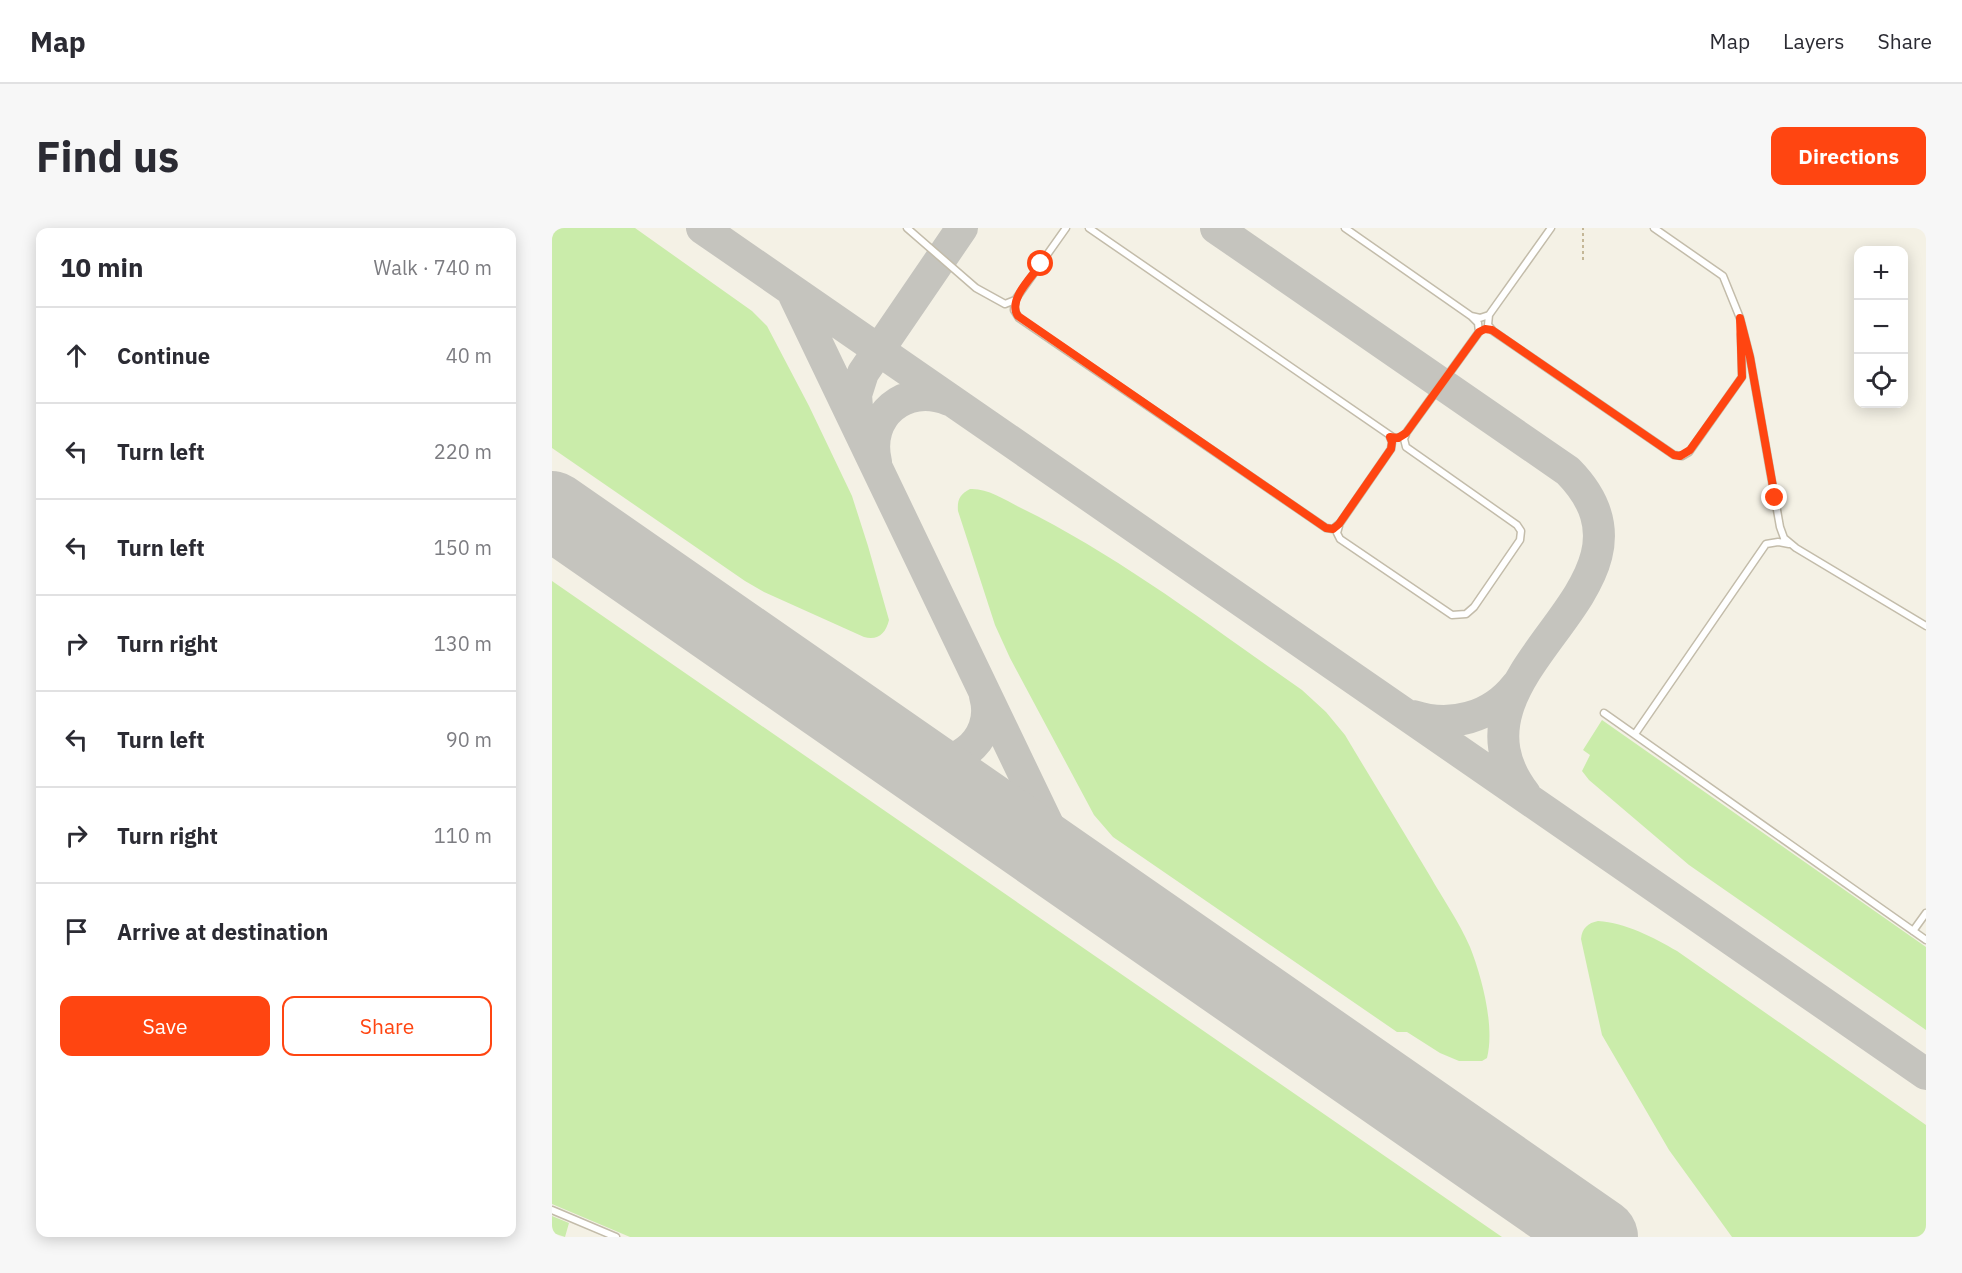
<!DOCTYPE html>
<meta charset="utf-8">
<style>
:root{--surface:#fff;--page:#f7f7f7;--text:#2b2b33;--muted:#7c7c81;--line:#e1e1e2;--accent:#ff4511}
body{margin:0;font-family:"IBM Plex Sans",sans-serif;background:var(--page);color:var(--text)}
.controls{position:absolute;right:18px;top:18px;display:grid;overflow:hidden;border-radius:12px;box-shadow:0 3px 15px #0003}
.controls button{width:54px;height:54px;display:grid;place-items:center;padding:0;border:0;border-bottom:2px solid var(--line);background:var(--surface);color:var(--text);font:30px sans-serif}
.stop{position:absolute;width:18px;height:18px;margin:-14px;border:4px solid #ff4511;border-radius:50%;background:#fff}
.stop.end{background:#ff4511;border-color:#fff;box-shadow:0 2px 6px #0008}
.list{margin:0;padding:0;list-style:none}
h2{display:flex;justify-content:space-between;align-items:center;height:78px;margin:0;padding:0 24px;font-size:26px}
h2 small{font-size:20px;font-weight:400;color:var(--muted)}
.list li{display:grid;grid-template-columns:39px 1fr auto;gap:18px;align-items:center;box-sizing:border-box;height:96px;padding:0 24px;border-top:2px solid var(--line)}
.list b{display:block;font-size:22px;white-space:nowrap}
.list em{font-size:20px;font-style:normal;color:var(--muted)}
.actions{display:flex;gap:12px;padding:18px 24px}
.actions a{flex:1;padding:14px 0;border:2px solid var(--accent);border-radius:12px;text-align:center;font-size:21px;color:var(--accent)}
.actions .main{background:var(--accent);color:#fff}
.icon{flex:none;width:33px;height:33px;fill:none;stroke:currentColor;stroke-width:2;stroke-linecap:round;stroke-linejoin:round}
.map{position:relative;flex:none;width:1374px;height:1009px;overflow:hidden;border-radius:12px}
header{display:flex;align-items:center;gap:36px;box-sizing:border-box;height:84px;padding:0 30px;background:var(--surface);border-bottom:2px solid var(--line)}
header strong{font-size:28px}
nav{display:flex;gap:33px;margin-inline-start:auto;font-size:21px}
.intro{display:flex;align-items:center;justify-content:space-between;box-sizing:border-box;height:144px;padding:0 36px}
h1{margin:0;font-size:42px}
.button{padding:15px 27px;border-radius:12px;background:var(--accent);color:#fff;font-size:21px;font-weight:700}
main{display:flex;gap:36px;padding:0 36px}
aside{flex:1;background:var(--surface);border-radius:12px;box-shadow:0 3px 15px #0003}
.map>svg:first-child{display:block}
</style>
<header>
<strong>Map</strong>
<nav><a>Map</a><a>Layers</a><a>Share</a></nav>
</header>
<div class="intro"><h1>Find us</h1><a class="button">Directions</a></div>
<main>
<aside>
<h2>10 min<small>Walk · 740 m</small></h2>
<ul class="list">
<li><svg class="icon" aria-label="ahead" viewBox="0 0 24 24"><path d="M12 20V5M6 11l6-6 6 6"/></svg><div><b>Continue</b></div><em>40 m</em></li>
<li><svg class="icon" aria-label="left" viewBox="0 0 24 24"><path d="M17 20v-9H6M10 6l-5 5 5 5"/></svg><div><b>Turn left</b></div><em>220 m</em></li>
<li><svg class="icon" aria-label="left" viewBox="0 0 24 24"><path d="M17 20v-9H6M10 6l-5 5 5 5"/></svg><div><b>Turn left</b></div><em>150 m</em></li>
<li><svg class="icon" aria-label="right" viewBox="0 0 24 24"><path d="M7 20v-9h11M14 6l5 5-5 5"/></svg><div><b>Turn right</b></div><em>130 m</em></li>
<li><svg class="icon" aria-label="left" viewBox="0 0 24 24"><path d="M17 20v-9H6M10 6l-5 5 5 5"/></svg><div><b>Turn left</b></div><em>90 m</em></li>
<li><svg class="icon" aria-label="right" viewBox="0 0 24 24"><path d="M7 20v-9h11M14 6l5 5-5 5"/></svg><div><b>Turn right</b></div><em>110 m</em></li>
<li><svg class="icon" aria-label="arrive" viewBox="0 0 24 24"><path d="M6 21V4h12l-3 4 3 4H6"/></svg><div><b>Arrive at destination</b></div></li>
</ul>
<div class="actions"><a class="main">Save</a><a>Share</a></div>
</aside>
<div class="map">
<svg width="1374" height="1009" viewBox="0 0 1374 1009">
<rect width="100%" height="100%" fill="#f4f1e5"/>
<path fill="#caecaa" d="M 0,0 L 83,0 L 200,83 L 215,98 L 257,178 L 300,268 L 316,318 L 337,392 C 334,405 326,413 312,409 L 212,364 L 193,353 L 0,220 Z
M 418,261 C 436,260 453,272 469,280 C 569,329 659,399 750,462 L 774,484 L 793,507 C 821,554 850,601 878,648 C 891,671 907,694 918,719 C 930,749 943,799 935,830 L 930,833 L 907,833 L 888,825 L 855,804 L 845,804 L 561,609 L 542,587 L 458,430 L 443,397 L 406,283 C 405,272 408,266 418,261 Z
M 0,353 L 950,1009 L 78,1009 L 0,976 Z
M 1050,492 L 1374,719 L 1374,802 L 1137,637 L 1037,552 L 1030,543 L 1038,527 L 1031,522 Z
M 1046,693 C 1074,695 1101,709 1125,723 L 1374,897 L 1374,1009 L 1180,1009 L 1117,922 L 1050,807 L 1029,711 C 1030,700 1036,695 1046,693 Z
M 0,988 L 17,995 L 13,1009 L 4,1006 L 2,1009 L 0,1009 Z"/>
<g fill="none" stroke-linecap="round" stroke-linejoin="round">
<path stroke="#c5c4be" stroke-width="32" d="M 150,0 L 1374,846
M 664,0 L 1016,243 C 1132,361 878,442 973,566
M 242,67 L 513,632 L 530,650
M 306,192 L 304,167 L 311,145 L 410,0
M 324,234 C 313,188 353,154 397,172
M 861,488 C 898,500 939,490 964,458
M 356,530 C 397,549 446,513 433,468"/>
<path stroke="#c5c4be" stroke-width="78" d="M 0,282 L 1047,1009"/>
<g stroke="#c3bcaa" stroke-width="9">
<path id="lane" d="M 355,0 L 424,60 L 453,76 L 463,72 L 514,0
M 537,0 L 842,210 L 850,209 L 854,205 L 927,104 L 926,95 L 919,88
M 793,0 L 919,88 L 928,90 L 937,87
M 999,0 L 937,87 L 936,97 L 941,103 L 1122,227 L 1130,228 L 1137,224 L 1190,149 L 1189,106
M 1102,0 L 1171,48 L 1188,90 L 1198,129 L 1228,299 L 1232,310 L 1244,320 L 1374,398
M 463,72 L 462,82 L 467,90 L 774,300 L 781,301 L 788,295 L 839,221 L 840,214 L 838,209
M 787,298 L 785,305 L 788,311 L 900,387 L 914,386 L 922,379 L 968,312 L 969,303 L 965,297 L 854,219 L 852,211 L 854,206
M 1052,485 L 1374,712
M 1083,506 L 1214,316 L 1226,314 L 1237,316
M 1361,703 L 1374,685
M 0,982 L 64,1009"/>
</g>
<path stroke="#c4b797" stroke-width="2" stroke-dasharray="3 3" stroke-linecap="butt" d="M 1031,32 L 1031,0"/>
<use href="#lane" stroke="#fff" stroke-width="6"/>
</g>
<g fill="none" stroke-linecap="round" stroke-linejoin="round">
<path stroke="#ff4511" stroke-width="8" d="M 489,36 C 480,49 455,72 466,88 L 774,300 L 781,301 L 787,296 L 839,221 L 840,214 L 838,209 L 846,210 L 854,205 L 927,104 L 933,101 L 940,102 L 1122,227 L 1128,228 L 1138,222 L 1190,149 L 1188,90 L 1198,129 L 1223,270"/>
</g>
</svg>
<div class="controls">
<button>+</button>
<button>−</button>
<button><svg class="icon" aria-label="locate" viewBox="0 0 24 24"><circle cx="12" cy="12" r="6"/><path d="M12 2v4M12 18v4M2 12h4M18 12h4"/></svg></button>
</div>
<div class="stop" style="left:489px;top:36px"></div>
<div class="stop end" style="left:1223px;top:270px"></div>
</div>
</main>
